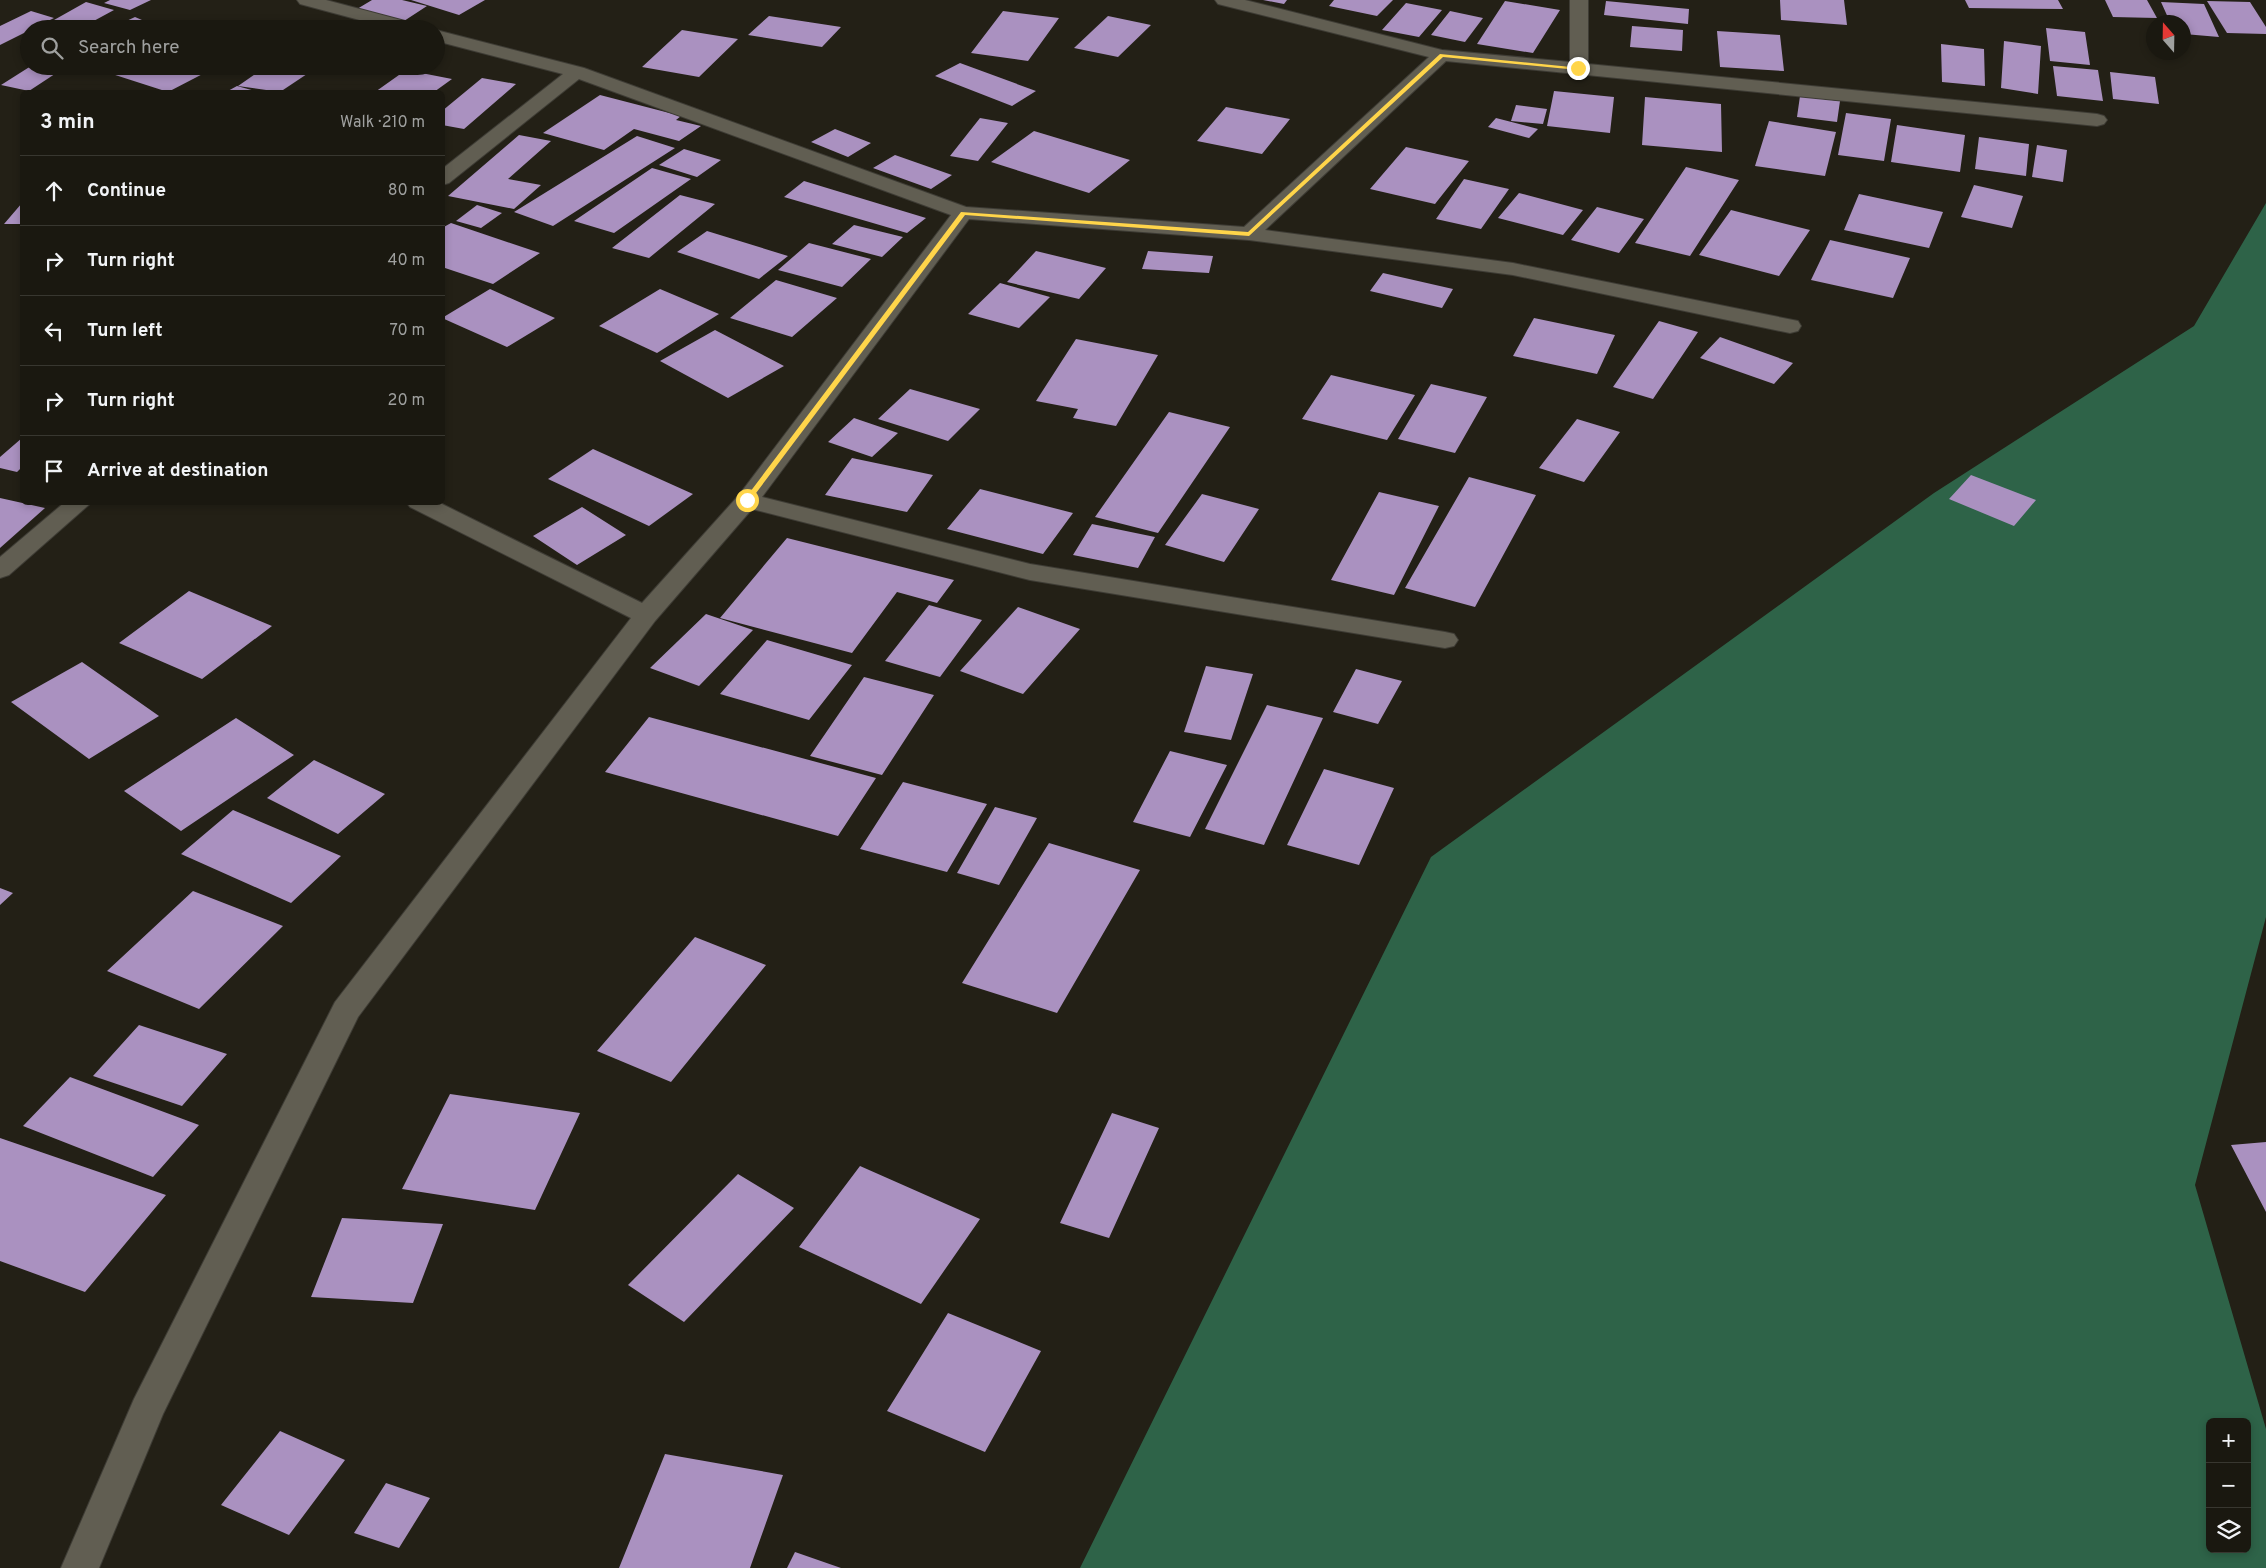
<!DOCTYPE html>
<meta charset="utf-8">
<style>
:root{--surface:#1a1810;--page:#27251e;--text:#f1f3f6;--muted:#9fa09f;--line:#383730}
body{margin:0;font-family:Overpass,sans-serif;background:var(--page);color:var(--text)}
.controls{position:absolute;right:15px;bottom:15px;display:grid;overflow:hidden;border-radius:8px;box-shadow:0 2px 8px #0003}
.controls button{width:45px;height:45px;display:grid;place-items:center;padding:0;border:0;border-bottom:1px solid var(--line);background:var(--surface);color:var(--text);font:25px sans-serif}
.compass{position:absolute;left:2146px;top:15px;width:45px;height:45px;border-radius:50%;background:var(--surface);box-shadow:0 2px 8px #0003;rotate:340deg}
.stop{position:absolute;width:15px;height:15px;margin:-11px;border:4px solid #ffd54a;border-radius:50%;background:#fff}
.stop.end{background:#ffd54a;border-color:#fff;box-shadow:0 1px 5px #0008}
.list{margin:0;padding:0;list-style:none}
h2{display:flex;justify-content:space-between;align-items:center;height:65px;margin:0;padding:0 20px;font-size:21px}
h2 small{font-size:16px;font-weight:400;color:var(--muted)}
.list li{display:grid;grid-template-columns:32px 1fr auto;gap:15px;align-items:center;box-sizing:border-box;height:70px;padding:0 20px;border-top:1px solid var(--line)}
.list b{display:block;font-size:19px;white-space:nowrap}
.list em{font-size:16px;font-style:normal;color:var(--muted)}
.icon{flex:none;width:28px;height:28px;fill:none;stroke:currentColor;stroke-width:2;stroke-linecap:round;stroke-linejoin:round}
.map{position:relative;flex:none;width:2266px;height:1568px;overflow:hidden}
.search{position:absolute;background:var(--surface);box-shadow:0 2px 8px #0003;left:20px;top:20px;width:425px;height:55px;display:flex;align-items:center;gap:12px;box-sizing:border-box;padding:0 18px;border-radius:28px;color:var(--muted);font-size:19px}
.panel{position:absolute;background:var(--surface);box-shadow:0 2px 8px #0003;left:20px;top:90px;width:425px;height:415px;border-radius:8px}
.map>svg:first-child{display:block}
</style>
<div class="map">
<svg width="2266" height="1568" viewBox="0 0 2266 1568">
<rect width="100%" height="100%" fill="#232016"/>
<path fill="#2e6348" fill-rule="evenodd" d="M 2266,203 L 2266,917 L 2195,1185 L 2266,1429 L 2266,1568 L 1080,1568 L 1431,857 L 1934,493 L 2194,326 ZM 2210,1422 L 2247,1422 L 2247,1549 L 2210,1549 Z"/>
<path fill="#aa91c0" d="M 110,0 L 151,0 L 130,10 L 104,3 Z
M 372,0 L 402,0 L 427,6 L 404,21 L 357,9 Z
M 411,0 L 485,0 L 459,15 Z
M 1263,0 L 1287,0 L 1284,4 Z
M 1334,0 L 1393,0 L 1377,16 L 1329,6 Z
M 1780,0 L 1844,0 L 1847,25 L 1781,20 Z
M 1965,0 L 2058,0 L 2063,9 L 1969,8 Z
M 2105,0 L 2147,0 L 2157,18 L 2113,17 Z
M 1505,1 L 1560,10 L 1533,53 L 1477,44 Z
M 1606,1 L 1689,9 L 1688,24 L 1604,15 Z
M 2207,1 L 2250,2 L 2266,27 L 2266,34 L 2227,33 Z
M 86,2 L 114,10 L 79,29 L 38,29 Z
M 2161,2 L 2204,4 L 2219,37 L 2184,34 L 2184,22 L 2170,22 Z
M 1406,3 L 1442,10 L 1419,37 L 1382,30 Z
M 31,11 L 54,18 L 0,45 L 0,26 Z
M 1003,11 L 1059,18 L 1028,61 L 971,53 Z
M 1450,11 L 1483,18 L 1465,42 L 1431,35 Z
M 769,16 L 841,27 L 822,47 L 748,35 Z
M 1108,16 L 1151,25 L 1118,57 L 1074,48 Z
M 135,17 L 163,29 L 109,29 Z
M 1632,26 L 1683,30 L 1682,51 L 1630,47 Z
M 2046,28 L 2085,32 L 2090,65 L 2050,61 Z
M 682,30 L 738,39 L 699,77 L 642,67 Z
M 1717,31 L 1780,35 L 1784,71 L 1720,67 Z
M 2004,41 L 2041,46 L 2038,94 L 2001,88 Z
M 1941,44 L 1984,49 L 1985,86 L 1942,82 Z
M 960,63 L 1036,91 L 1012,106 L 935,76 Z
M 31,66 L 67,66 L 29,91 L 1,85 Z
M 123,66 L 218,66 L 168,92 L 109,73 Z
M 267,66 L 319,66 L 280,92 L 238,86 Z
M 2053,66 L 2098,70 L 2103,101 L 2057,96 Z
M 406,70 L 452,79 L 434,92 L 375,92 Z
M 2110,72 L 2155,77 L 2159,104 L 2113,99 Z
M 482,78 L 516,84 L 464,129 L 442,125 L 442,111 Z
M 237,86 L 259,92 L 226,92 Z
M 1554,91 L 1614,97 L 1610,133 L 1547,126 Z
M 600,95 L 681,116 L 676,120 L 701,126 L 679,141 L 634,129 L 604,150 L 543,133 Z
M 1800,96 L 1840,101 L 1837,122 L 1797,117 Z
M 1645,97 L 1721,104 L 1722,152 L 1642,145 Z
M 1516,105 L 1547,109 L 1543,124 L 1511,121 Z
M 1226,107 L 1290,119 L 1262,154 L 1197,141 Z
M 1846,113 L 1891,119 L 1884,161 L 1838,155 Z
M 980,118 L 1008,123 L 978,161 L 950,156 Z
M 1496,118 L 1538,129 L 1529,138 L 1488,127 Z
M 1769,121 L 1836,132 L 1825,176 L 1755,166 Z
M 1897,125 L 1965,135 L 1960,172 L 1891,162 Z
M 835,129 L 871,143 L 848,157 L 811,142 Z
M 1034,131 L 1130,160 L 1089,193 L 991,162 Z
M 519,135 L 551,141 L 508,179 L 541,185 L 514,209 L 448,196 Z
M 637,136 L 675,148 L 553,226 L 514,212 Z
M 1979,137 L 2029,144 L 2026,176 L 1975,169 Z
M 2037,145 L 2067,150 L 2063,182 L 2032,177 Z
M 1406,147 L 1469,161 L 1435,204 L 1370,189 Z
M 684,149 L 721,160 L 697,177 L 659,165 Z
M 895,155 L 952,175 L 931,189 L 873,168 Z
M 1686,167 L 1739,180 L 1690,256 L 1635,243 Z
M 652,168 L 691,179 L 614,233 L 574,221 Z
M 1464,179 L 1509,189 L 1481,229 L 1436,219 Z
M 804,181 L 926,218 L 907,233 L 784,197 Z
M 1974,185 L 2023,196 L 2012,228 L 1961,217 Z
M 1519,193 L 1583,210 L 1563,235 L 1498,218 Z
M 1859,194 L 1943,212 L 1929,248 L 1844,230 Z
M 680,195 L 715,204 L 649,258 L 612,248 Z
M 22,203 L 22,224 L 4,224 Z
M 477,205 L 502,213 L 481,228 L 456,221 Z
M 1597,207 L 1644,219 L 1619,253 L 1571,240 Z
M 1731,210 L 1810,230 L 1779,276 L 1699,255 Z
M 451,223 L 540,253 L 493,284 L 442,267 L 442,228 Z
M 854,225 L 903,237 L 882,257 L 832,244 Z
M 707,231 L 788,256 L 759,279 L 677,252 Z
M 1830,240 L 1910,258 L 1893,298 L 1811,280 Z
M 809,243 L 871,259 L 842,287 L 778,270 Z
M 1036,251 L 1106,268 L 1079,299 L 1007,282 Z
M 1148,251 L 1213,256 L 1209,273 L 1142,269 Z
M 1383,273 L 1453,289 L 1442,308 L 1370,291 Z
M 776,280 L 837,298 L 792,337 L 730,318 Z
M 1000,283 L 1050,297 L 1019,328 L 968,314 Z
M 490,289 L 555,318 L 507,347 L 442,318 Z
M 660,289 L 719,314 L 657,353 L 599,326 Z
M 1534,318 L 1615,335 L 1597,374 L 1513,356 Z
M 1659,321 L 1698,332 L 1653,399 L 1613,387 Z
M 715,330 L 784,366 L 728,398 L 660,361 Z
M 1720,337 L 1793,363 L 1774,384 L 1700,358 Z
M 1076,339 L 1158,355 L 1116,426 L 1073,418 L 1078,409 L 1036,401 Z
M 1331,375 L 1415,395 L 1387,440 L 1302,419 Z
M 1431,384 L 1487,397 L 1455,453 L 1398,439 Z
M 910,389 L 980,409 L 948,441 L 878,419 Z
M 1169,412 L 1230,427 L 1158,533 L 1095,517 Z
M 854,418 L 898,433 L 872,457 L 828,442 Z
M 1577,419 L 1620,432 L 1584,482 L 1539,468 Z
M 22,438 L 22,467 L 17,472 L 0,468 L 0,457 Z
M 593,449 L 693,494 L 649,526 L 548,479 Z
M 852,458 L 933,475 L 907,512 L 825,495 Z
M 1971,475 L 2036,500 L 2014,526 L 1949,499 Z
M 1469,477 L 1536,495 L 1475,607 L 1405,588 Z
M 980,489 L 1073,513 L 1043,554 L 947,529 Z
M 1379,492 L 1439,506 L 1394,595 L 1331,580 Z
M 1202,494 L 1259,509 L 1224,562 L 1165,545 Z
M 0,498 L 45,508 L 0,548 Z
M 582,507 L 626,535 L 577,565 L 533,536 Z
M 1092,524 L 1155,537 L 1138,568 L 1073,555 Z
M 787,538 L 954,580 L 937,603 L 897,592 L 852,653 L 720,618 Z
M 189,591 L 272,626 L 202,679 L 119,643 Z
M 929,605 L 982,620 L 940,677 L 885,661 Z
M 1018,607 L 1080,629 L 1023,694 L 960,671 Z
M 706,614 L 753,630 L 699,686 L 650,668 Z
M 767,640 L 852,665 L 809,720 L 720,694 Z
M 82,662 L 159,716 L 89,759 L 11,702 Z
M 1206,666 L 1253,674 L 1231,740 L 1184,732 Z
M 1356,669 L 1402,681 L 1378,724 L 1333,712 Z
M 864,677 L 934,695 L 882,775 L 810,756 Z
M 1267,705 L 1323,718 L 1264,845 L 1205,829 Z
M 649,717 L 876,778 L 838,836 L 605,772 Z
M 236,718 L 294,755 L 181,831 L 124,791 Z
M 1170,751 L 1227,765 L 1190,837 L 1133,822 Z
M 314,760 L 385,794 L 338,834 L 267,798 Z
M 1324,769 L 1394,788 L 1359,865 L 1287,845 Z
M 903,782 L 987,804 L 947,872 L 860,849 Z
M 995,807 L 1037,818 L 999,885 L 957,873 Z
M 233,810 L 341,856 L 291,903 L 181,854 Z
M 1049,843 L 1140,870 L 1057,1013 L 962,983 Z
M 0,888 L 13,893 L 0,905 Z
M 193,891 L 283,926 L 199,1009 L 107,971 Z
M 695,937 L 766,965 L 671,1082 L 597,1051 Z
M 139,1025 L 227,1054 L 182,1106 L 93,1076 Z
M 70,1077 L 199,1125 L 153,1177 L 23,1126 Z
M 450,1094 L 580,1113 L 535,1210 L 402,1189 Z
M 1112,1113 L 1159,1128 L 1109,1238 L 1060,1223 Z
M 0,1138 L 166,1195 L 85,1292 L 0,1261 Z
M 2266,1142 L 2266,1212 L 2231,1145 Z
M 860,1166 L 980,1219 L 921,1304 L 799,1247 Z
M 738,1174 L 794,1208 L 684,1322 L 628,1285 Z
M 342,1218 L 443,1224 L 413,1303 L 311,1297 Z
M 948,1313 L 1041,1351 L 985,1452 L 887,1411 Z
M 280,1431 L 345,1460 L 289,1535 L 221,1505 Z
M 665,1454 L 783,1475 L 750,1568 L 619,1568 Z
M 386,1483 L 430,1498 L 399,1548 L 354,1533 Z
M 795,1552 L 841,1568 L 787,1568 Z"/>
<g fill="none" stroke-linecap="round" stroke-linejoin="round">
<g stroke="#3e3c35" stroke-width="2">
<path id="street" d="M 297,0 L 326,0 L 420,25 L 423,29 L 393,29 L 300,4 Z
M 1215,0 L 1245,0 L 1442,50 L 1570,62 L 1570,0 L 1588,0 L 1588,64 L 2097,114 L 2104,116 L 2107,120 L 2104,124 L 2097,126 L 1446,61 L 1265,230 L 1513,263 L 1798,321 L 1801,326 L 1798,331 L 1790,333 L 1513,275 L 1249,240 L 969,219 L 762,497 L 1030,564 L 1445,632 L 1454,634 L 1458,640 L 1454,646 L 1445,648 L 1030,580 L 752,509 L 655,621 L 358,1017 L 163,1414 L 99,1568 L 61,1568 L 134,1399 L 335,1002 L 631,618 L 410,507 L 406,502 L 438,502 L 642,603 L 739,495 L 951,215 L 579,79 L 449,183 L 442,185 L 442,169 L 563,74 L 436,41 L 436,30 L 584,68 L 966,207 L 1244,227 L 1429,57 L 1218,4 Z
M 65,502 L 92,502 L 9,575 L 0,578 L 0,557 Z"/>
</g>
<use href="#street" fill="#615e52" fill-rule="evenodd"/>
</g>
<path fill="#ffd54a" d="M 1440,54 L 1581,68 L 1578,70 L 1443,57 L 1249,236 L 965,215 L 750,501 L 744,500 L 961,212 L 1248,232 Z"/>
</svg>
<div class="controls">
<button>+</button>
<button>−</button>
<button><svg class="icon" aria-label="layers" viewBox="0 0 24 24"><path d="M12 4l9 5-9 5-9-5zM3 14l9 5 9-5"/></svg></button>
</div>
<svg class="compass" viewBox="-18 -18 36 36"><path d="M0-13l5 13h-10z" fill="#e53935"/><path d="M0 13l5-13h-10z" fill="#9fa09f"/></svg>
<div class="stop" style="left:747px;top:500px"></div>
<div class="stop end" style="left:1578px;top:68px"></div>
<div class="search"><svg class="icon" aria-label="search" viewBox="0 0 24 24"><circle cx="10" cy="10" r="6"/><path d="M15 15l6 6"/></svg>Search here</div>
<section class="panel">
<h2>3 min<small>Walk · 210 m</small></h2>
<ul class="list">
<li><svg class="icon" aria-label="ahead" viewBox="0 0 24 24"><path d="M12 20V5M6 11l6-6 6 6"/></svg><div><b>Continue</b></div><em>80 m</em></li>
<li><svg class="icon" aria-label="right" viewBox="0 0 24 24"><path d="M7 20v-9h11M14 6l5 5-5 5"/></svg><div><b>Turn right</b></div><em>40 m</em></li>
<li><svg class="icon" aria-label="left" viewBox="0 0 24 24"><path d="M17 20v-9H6M10 6l-5 5 5 5"/></svg><div><b>Turn left</b></div><em>70 m</em></li>
<li><svg class="icon" aria-label="right" viewBox="0 0 24 24"><path d="M7 20v-9h11M14 6l5 5-5 5"/></svg><div><b>Turn right</b></div><em>20 m</em></li>
<li><svg class="icon" aria-label="arrive" viewBox="0 0 24 24"><path d="M6 21V4h12l-3 4 3 4H6"/></svg><div><b>Arrive at destination</b></div></li>
</ul>
</section>
</div>
